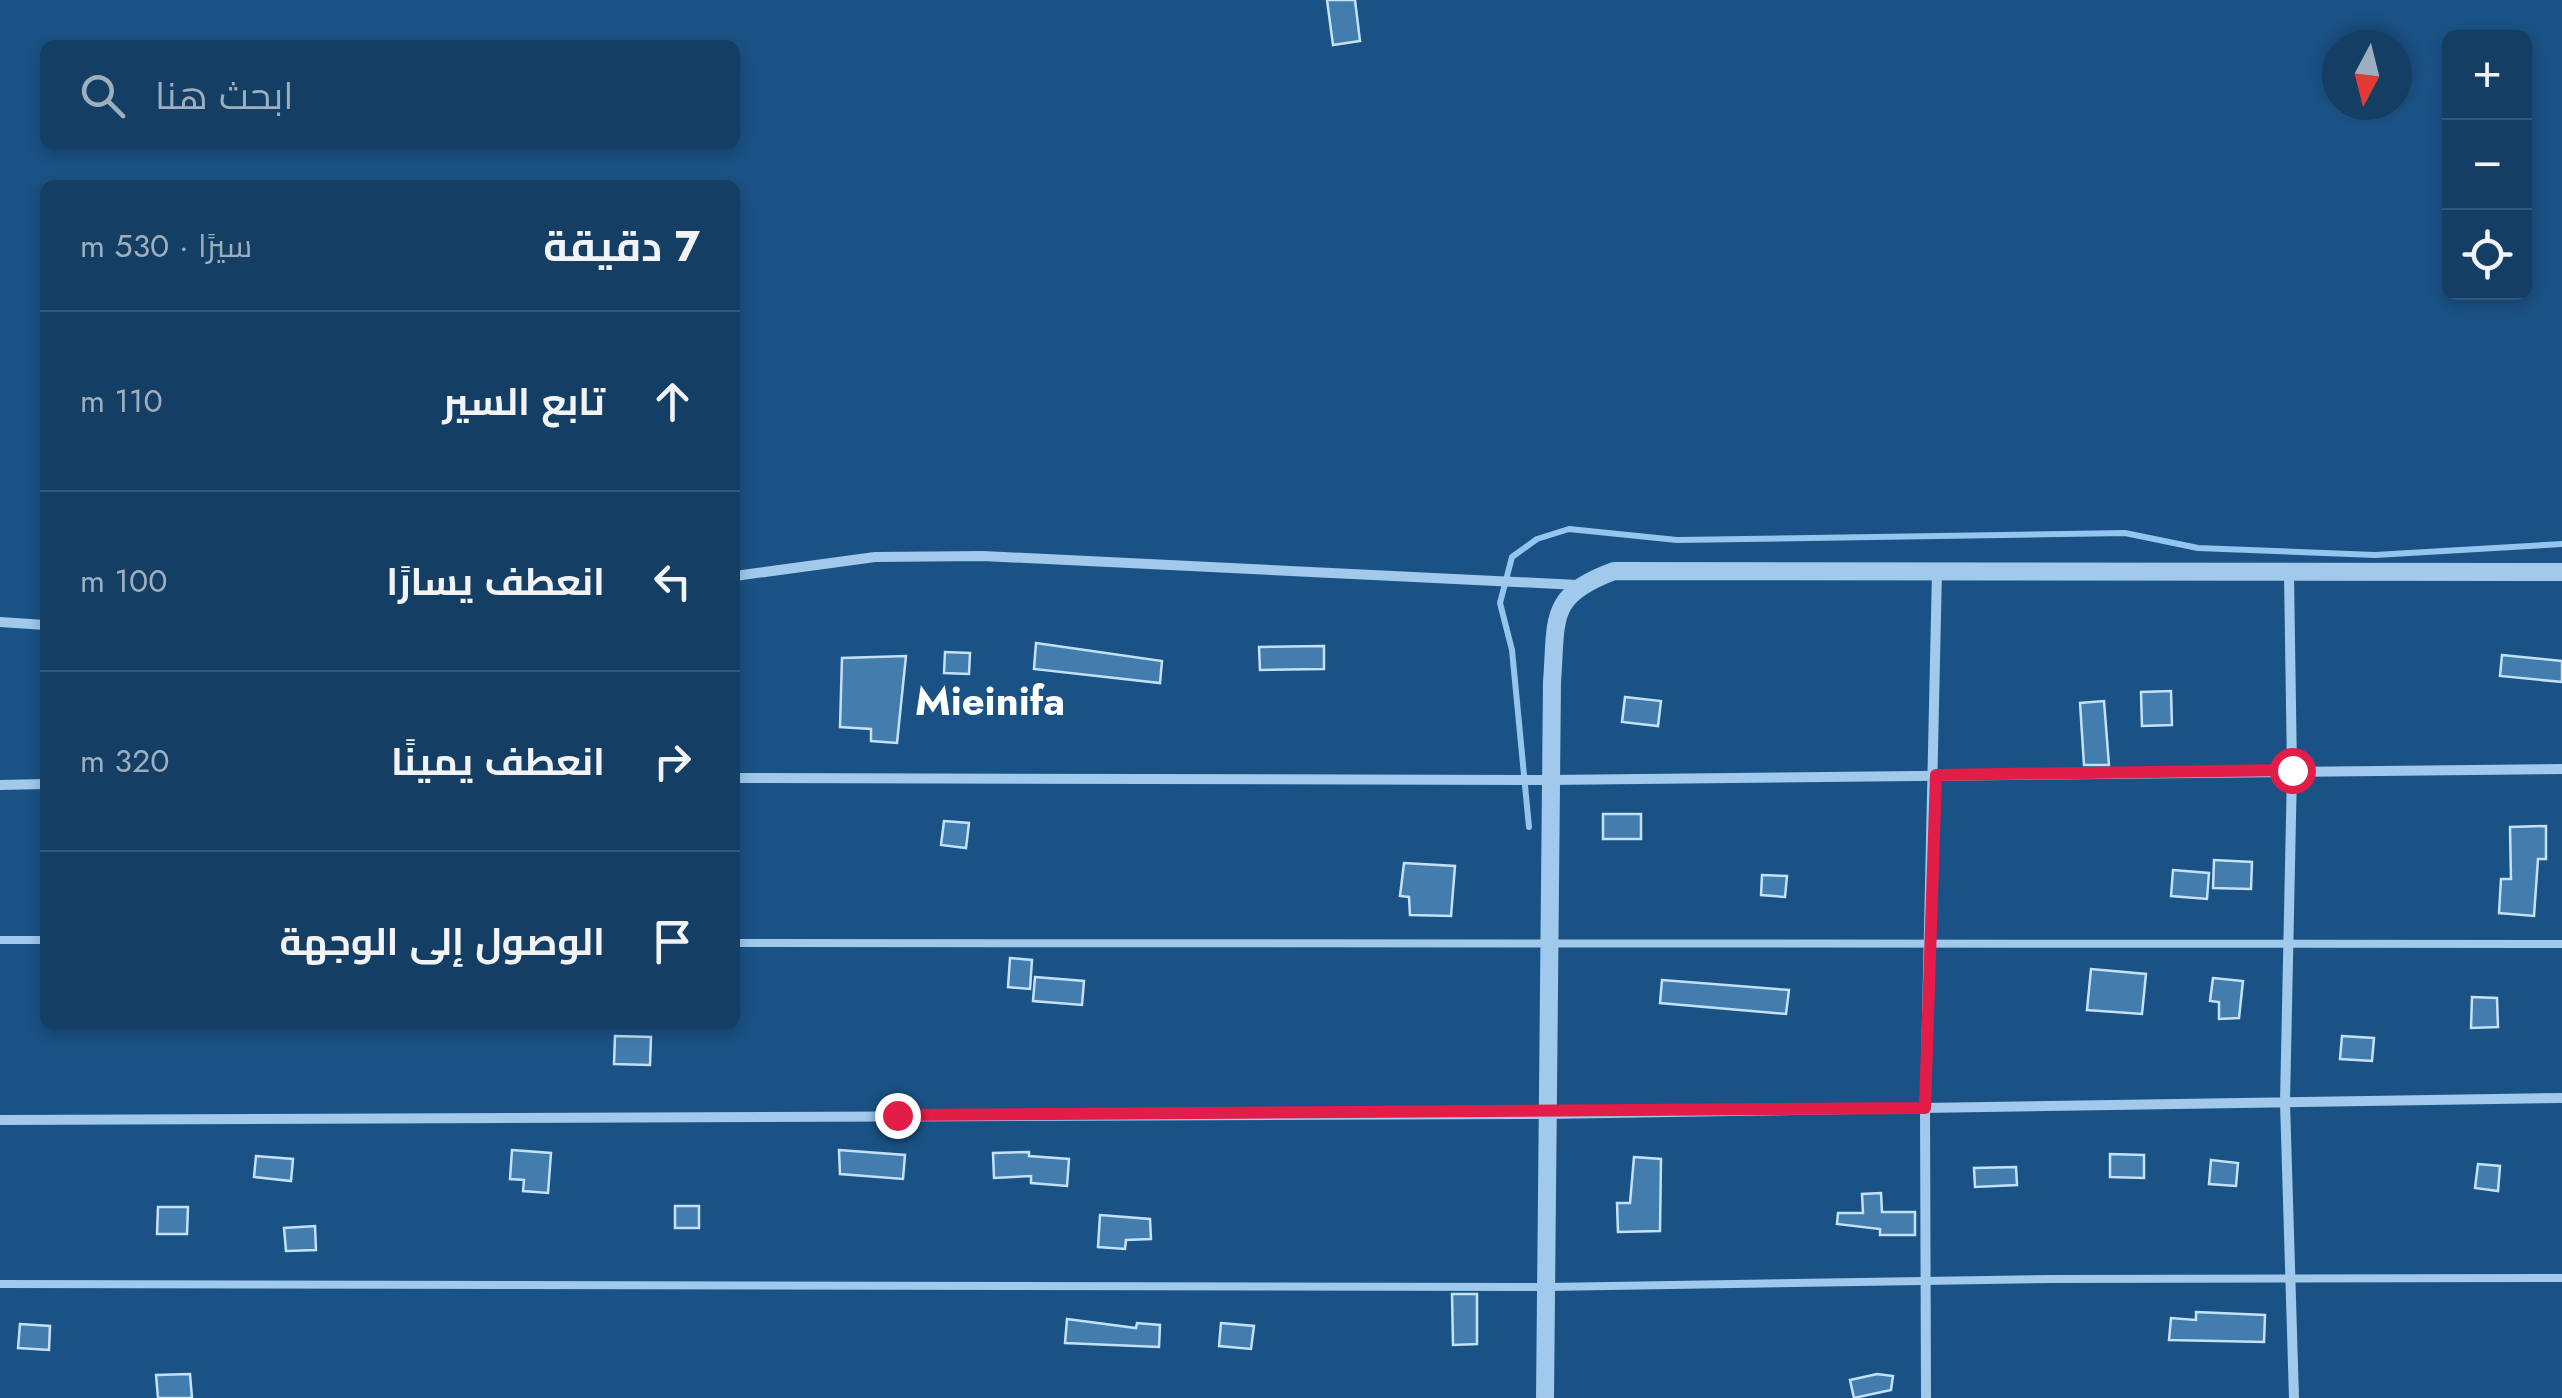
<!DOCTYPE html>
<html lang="ar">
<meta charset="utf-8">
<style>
:root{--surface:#143e64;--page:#1d456a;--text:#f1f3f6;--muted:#9daebf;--line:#335778}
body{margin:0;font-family:Jost,Cairo,sans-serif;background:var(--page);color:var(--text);direction:rtl}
.controls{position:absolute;right:30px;top:30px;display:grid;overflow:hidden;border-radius:15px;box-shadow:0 5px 15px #0003}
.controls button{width:90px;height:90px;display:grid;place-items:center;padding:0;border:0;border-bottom:2px solid var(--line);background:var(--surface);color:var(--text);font:50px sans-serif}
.compass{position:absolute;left:2322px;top:30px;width:90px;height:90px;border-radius:50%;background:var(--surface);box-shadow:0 5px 15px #0003;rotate:187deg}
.stop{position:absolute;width:30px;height:30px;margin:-22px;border:8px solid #e11d48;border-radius:50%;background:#fff}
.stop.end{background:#e11d48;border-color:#fff;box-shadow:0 2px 10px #0008}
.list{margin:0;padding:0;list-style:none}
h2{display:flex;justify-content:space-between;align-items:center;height:130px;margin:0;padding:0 40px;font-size:42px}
h2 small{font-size:32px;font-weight:400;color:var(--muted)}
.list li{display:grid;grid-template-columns:65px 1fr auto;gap:30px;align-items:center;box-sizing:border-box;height:180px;padding:0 40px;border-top:2px solid var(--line)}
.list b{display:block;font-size:38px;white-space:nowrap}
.list em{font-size:32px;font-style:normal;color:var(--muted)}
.icon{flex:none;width:55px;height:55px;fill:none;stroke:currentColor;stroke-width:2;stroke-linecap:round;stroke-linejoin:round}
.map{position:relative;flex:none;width:2562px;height:1398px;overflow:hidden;direction:ltr}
.search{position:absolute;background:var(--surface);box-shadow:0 5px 15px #0003;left:40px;top:40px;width:700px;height:110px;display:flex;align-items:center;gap:25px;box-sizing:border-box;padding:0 35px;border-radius:15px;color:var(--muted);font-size:38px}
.panel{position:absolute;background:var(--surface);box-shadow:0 5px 15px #0003;left:40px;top:180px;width:700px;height:850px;border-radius:15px;direction:rtl}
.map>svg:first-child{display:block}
</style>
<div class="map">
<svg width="2562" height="1398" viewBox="0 0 2562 1398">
<rect width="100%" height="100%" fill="#1a5285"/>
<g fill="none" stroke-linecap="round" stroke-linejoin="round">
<path stroke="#93c5ee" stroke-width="6" d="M 1529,827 L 1512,650 L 1500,603 L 1512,557 L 1537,539 L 1569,529 L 1677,540 L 2125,533 L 2198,548 L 2375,555 L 2562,544"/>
</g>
<path fill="#427dae" stroke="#c5e1f9" stroke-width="2.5" d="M 1327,0 L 1355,0 L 1360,41 L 1333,45 Z
M 1036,643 L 1162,661 L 1160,683 L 1034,669 Z
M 1324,646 L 1324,669 L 1260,670 L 1259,647 Z
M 945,652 L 970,653 L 969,674 L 944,673 Z
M 2502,655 L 2562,661 L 2562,682 L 2500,676 Z
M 906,656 L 897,743 L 871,741 L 871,729 L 840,727 L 842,658 Z
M 2171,691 L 2172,725 L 2142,726 L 2141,692 Z
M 1625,697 L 1661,701 L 1658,726 L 1622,722 Z
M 2104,701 L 2109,765 L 2084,765 L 2080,703 Z
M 1603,814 L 1641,814 L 1641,839 L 1603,839 Z
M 944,821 L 969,823 L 966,848 L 941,845 Z
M 2546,826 L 2546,859 L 2538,859 L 2534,916 L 2499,913 L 2501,879 L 2511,879 L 2510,827 Z
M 2214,860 L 2252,862 L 2251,889 L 2213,888 Z
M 1404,863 L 1455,866 L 1451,916 L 1410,915 L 1409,897 L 1400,896 Z
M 2173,870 L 2209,873 L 2207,899 L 2171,896 Z
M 1762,875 L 1787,876 L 1785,897 L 1761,895 Z
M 1010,958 L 1032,960 L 1030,989 L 1008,987 Z
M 2091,969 L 2146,974 L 2142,1014 L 2087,1010 Z
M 1035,977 L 1084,981 L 1082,1005 L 1033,1001 Z
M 2213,978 L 2243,981 L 2239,1018 L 2219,1019 L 2219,1002 L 2210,1001 Z
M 1662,980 L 1789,990 L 1786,1014 L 1660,1003 Z
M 2472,997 L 2497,998 L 2498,1027 L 2471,1028 Z
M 615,1036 L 651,1037 L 650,1065 L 614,1064 Z
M 2342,1036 L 2374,1038 L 2372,1061 L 2340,1059 Z
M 512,1150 L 551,1153 L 548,1193 L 523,1191 L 524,1180 L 510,1179 Z
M 839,1150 L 905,1155 L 903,1179 L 840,1174 Z
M 1029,1152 L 1029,1156 L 1069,1159 L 1067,1186 L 1031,1183 L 1031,1176 L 994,1178 L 993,1153 Z
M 2110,1154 L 2144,1155 L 2144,1178 L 2110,1177 Z
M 256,1156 L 293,1159 L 291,1181 L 254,1177 Z
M 1634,1157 L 1661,1159 L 1660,1231 L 1618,1232 L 1617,1203 L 1630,1203 Z
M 2211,1160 L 2238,1163 L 2236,1186 L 2209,1184 Z
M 2478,1164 L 2500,1166 L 2498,1191 L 2475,1188 Z
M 2016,1167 L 2017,1185 L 1975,1187 L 1974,1168 Z
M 1881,1193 L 1882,1212 L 1915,1212 L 1915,1235 L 1880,1235 L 1880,1229 L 1837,1224 L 1838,1213 L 1863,1213 L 1862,1194 Z
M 675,1206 L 699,1206 L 699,1228 L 675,1228 Z
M 158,1207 L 188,1207 L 187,1234 L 157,1234 Z
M 1100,1215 L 1150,1219 L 1151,1239 L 1126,1240 L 1125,1249 L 1098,1247 Z
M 315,1226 L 316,1250 L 286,1251 L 284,1228 Z
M 1452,1294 L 1477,1294 L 1477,1344 L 1453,1345 Z
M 2196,1312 L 2265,1315 L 2264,1342 L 2169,1340 L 2171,1318 L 2196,1320 Z
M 1067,1319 L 1136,1328 L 1137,1323 L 1160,1325 L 1159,1347 L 1065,1343 Z
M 1221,1323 L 1254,1326 L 1251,1349 L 1219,1346 Z
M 20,1324 L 50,1326 L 49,1350 L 18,1348 Z
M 190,1374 L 192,1398 L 158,1398 L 156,1375 Z
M 1877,1374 L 1893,1376 L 1891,1390 L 1854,1398 L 1850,1380 Z"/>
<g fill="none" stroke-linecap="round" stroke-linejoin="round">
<path stroke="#a0c9ec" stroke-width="8" d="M 0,940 L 45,940
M 735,943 L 2562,944
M 0,1284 L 1546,1287 L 2052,1279 L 2562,1278"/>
<path stroke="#a0c9ec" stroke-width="10" d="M 2289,574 L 2292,771 L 2285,1102 L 2294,1398
M 735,576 L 875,557 L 983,556 L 1578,585
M 0,622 L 45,625
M 735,778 L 1548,780 L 2562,769
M 0,785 L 45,784
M 0,1120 L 1547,1114 L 2562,1098
M 1926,1398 L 1925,1108 L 1937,571"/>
<path stroke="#a0c9ec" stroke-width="18" d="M 1545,1398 L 1552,682 C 1557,618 1547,596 1614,571 L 2562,572"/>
</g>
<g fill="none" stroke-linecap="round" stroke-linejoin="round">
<path stroke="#e11d48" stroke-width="12" d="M 897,1115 L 1925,1108 L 1936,775 L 2292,770"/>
</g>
<g text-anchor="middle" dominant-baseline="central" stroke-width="10" stroke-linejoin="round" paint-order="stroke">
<g font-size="40" font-weight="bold" fill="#fff" stroke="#1a5285">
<text x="990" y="701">Mieinifa</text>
</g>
</g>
</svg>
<div class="controls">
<button>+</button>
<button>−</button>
<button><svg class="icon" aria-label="locate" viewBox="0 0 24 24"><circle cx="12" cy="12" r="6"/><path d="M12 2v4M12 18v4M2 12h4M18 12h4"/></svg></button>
</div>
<svg class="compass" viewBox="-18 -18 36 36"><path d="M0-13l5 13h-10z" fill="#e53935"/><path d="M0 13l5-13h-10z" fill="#9daebf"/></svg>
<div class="stop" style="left:2292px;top:770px"></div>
<div class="stop end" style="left:897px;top:1115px"></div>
<div class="search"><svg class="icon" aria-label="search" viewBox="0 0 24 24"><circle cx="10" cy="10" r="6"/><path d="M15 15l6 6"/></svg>ابحث هنا</div>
<section class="panel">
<h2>7 دقيقة<small>سيرًا · 530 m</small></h2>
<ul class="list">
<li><svg class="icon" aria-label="ahead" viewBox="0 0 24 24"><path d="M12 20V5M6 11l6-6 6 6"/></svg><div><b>تابع السير</b></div><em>110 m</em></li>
<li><svg class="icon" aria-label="left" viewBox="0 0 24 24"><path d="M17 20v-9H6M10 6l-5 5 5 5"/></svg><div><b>انعطف يسارًا</b></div><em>100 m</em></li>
<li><svg class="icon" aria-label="right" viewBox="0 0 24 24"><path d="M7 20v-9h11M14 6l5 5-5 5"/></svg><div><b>انعطف يمينًا</b></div><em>320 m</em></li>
<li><svg class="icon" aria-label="arrive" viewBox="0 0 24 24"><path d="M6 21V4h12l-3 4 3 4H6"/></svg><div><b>الوصول إلى الوجهة</b></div></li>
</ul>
</section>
</div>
